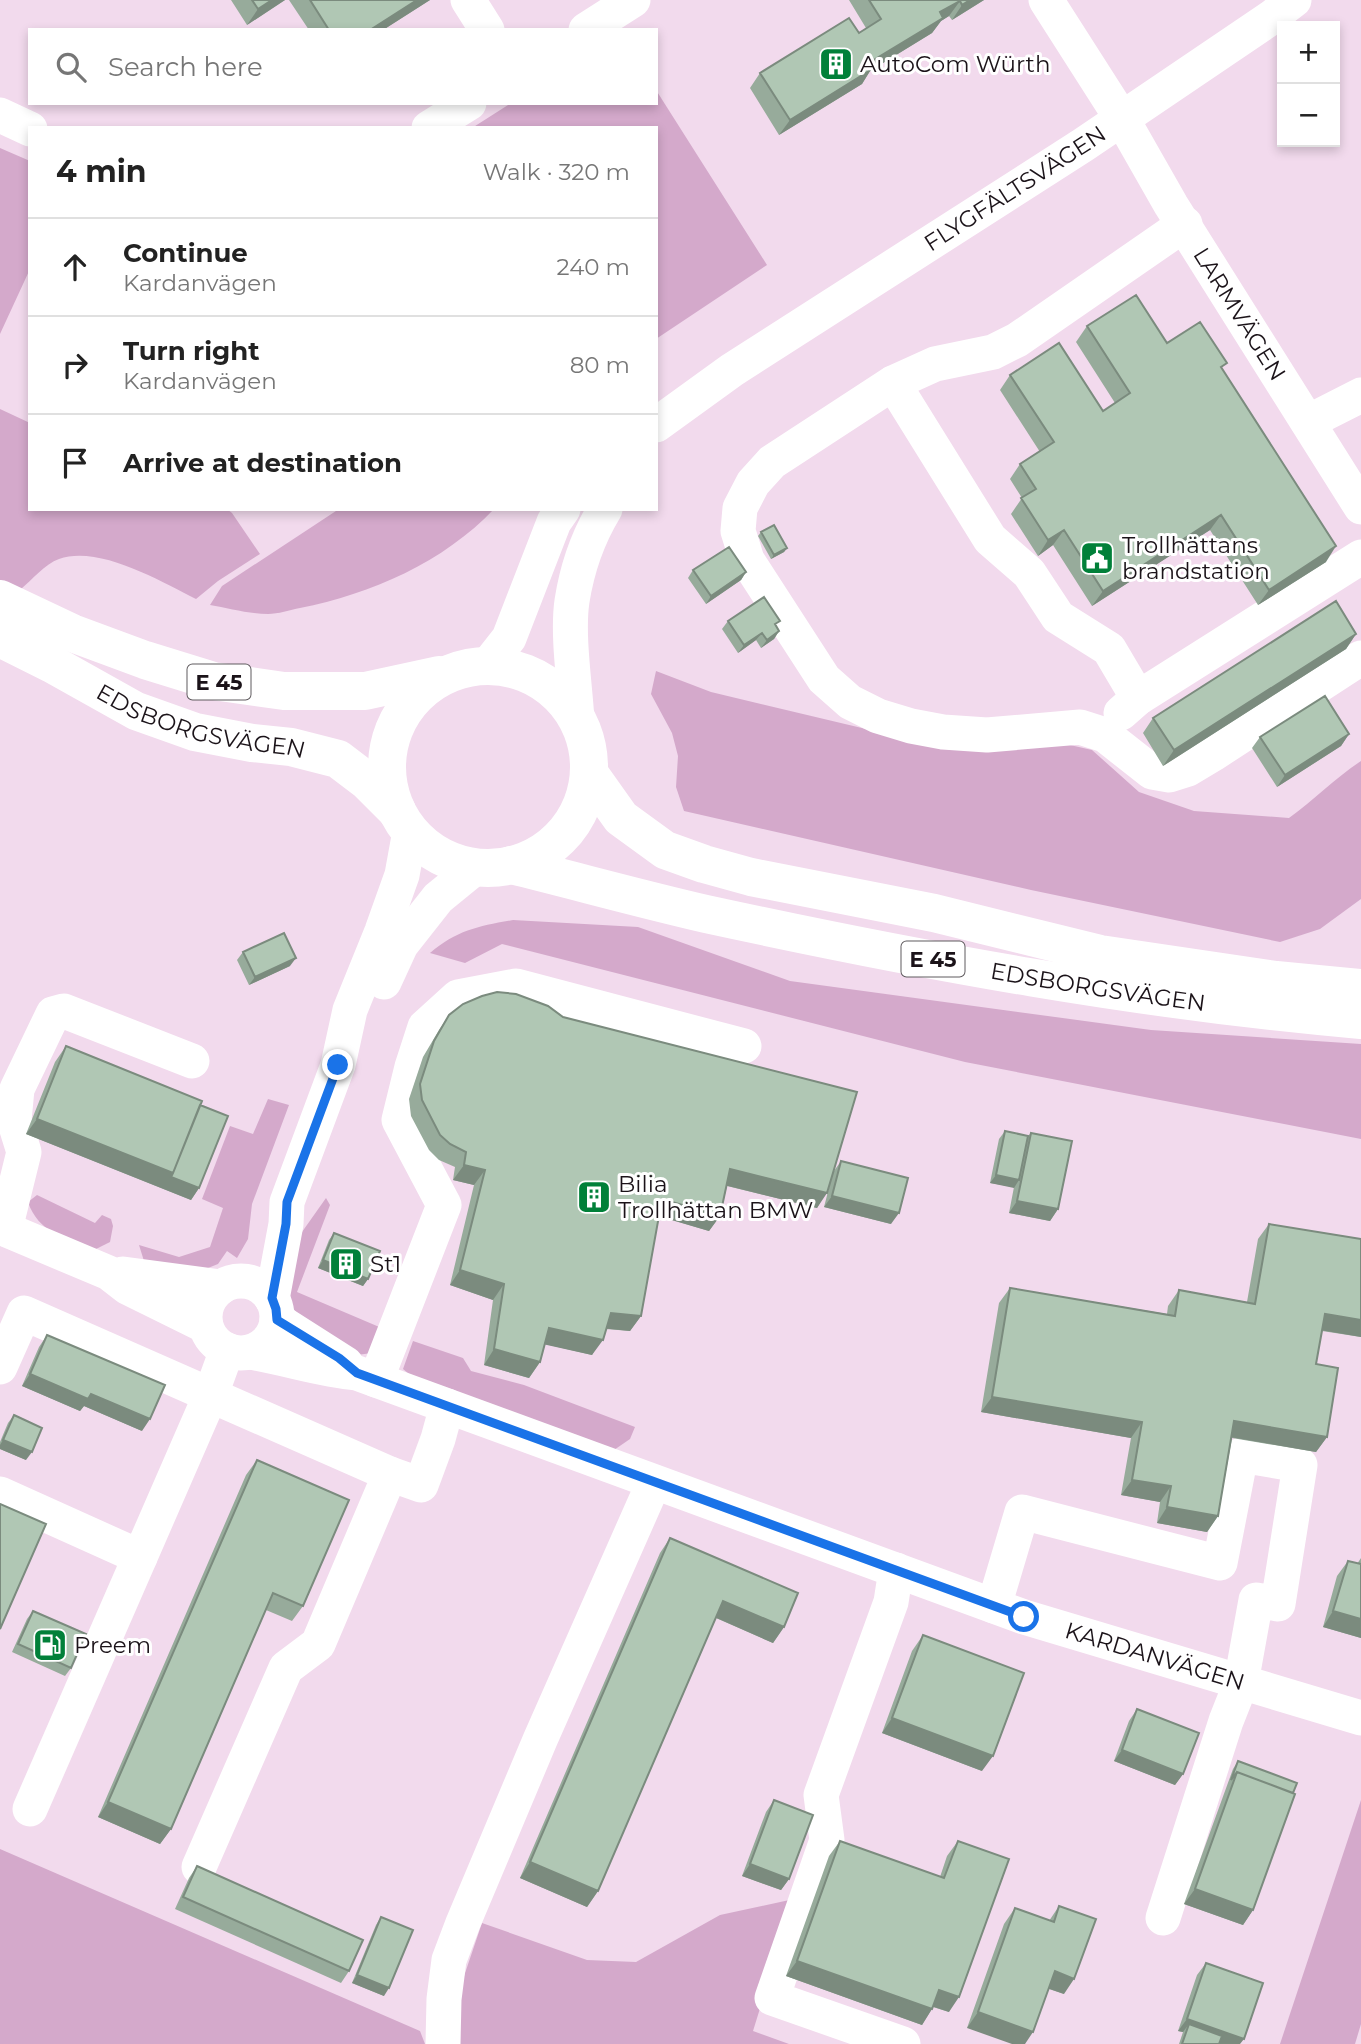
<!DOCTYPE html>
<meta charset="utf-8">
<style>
:root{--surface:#fff;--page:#f2f2f2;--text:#222;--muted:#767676;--line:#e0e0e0}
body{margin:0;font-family:Montserrat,sans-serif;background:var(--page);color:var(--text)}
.controls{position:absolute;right:21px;top:21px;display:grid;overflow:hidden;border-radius:0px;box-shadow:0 4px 10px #0003}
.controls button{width:63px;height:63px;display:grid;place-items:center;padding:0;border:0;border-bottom:2px solid var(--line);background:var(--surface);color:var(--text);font:35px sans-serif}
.stop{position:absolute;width:21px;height:21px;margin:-16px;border:5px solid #1a73e8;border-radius:50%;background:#fff}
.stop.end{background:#1a73e8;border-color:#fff;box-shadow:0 2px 7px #0008}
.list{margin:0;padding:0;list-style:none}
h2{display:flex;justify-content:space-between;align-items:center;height:91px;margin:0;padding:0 28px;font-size:30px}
h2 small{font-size:23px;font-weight:400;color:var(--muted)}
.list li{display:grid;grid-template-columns:46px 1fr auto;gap:21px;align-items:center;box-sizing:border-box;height:98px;padding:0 28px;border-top:2px solid var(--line)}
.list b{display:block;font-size:26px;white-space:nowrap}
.list p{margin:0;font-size:23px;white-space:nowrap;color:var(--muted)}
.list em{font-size:23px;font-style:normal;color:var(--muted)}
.icon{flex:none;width:38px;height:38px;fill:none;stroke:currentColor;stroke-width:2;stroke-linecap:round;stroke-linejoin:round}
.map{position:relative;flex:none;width:1361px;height:2044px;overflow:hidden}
.search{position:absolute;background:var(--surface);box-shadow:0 4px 10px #0003;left:28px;top:28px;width:630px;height:77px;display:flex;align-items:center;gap:18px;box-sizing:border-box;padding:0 24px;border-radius:0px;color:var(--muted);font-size:26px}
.panel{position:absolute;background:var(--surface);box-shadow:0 4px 10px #0003;left:28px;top:126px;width:630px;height:385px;border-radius:0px}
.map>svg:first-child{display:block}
</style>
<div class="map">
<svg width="1361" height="2044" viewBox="0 0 1361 2044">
<rect width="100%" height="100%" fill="#f2daed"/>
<path fill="#d4a9cb" d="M 656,90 L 767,265 L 656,339 L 656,128 L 472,128 L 511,103 L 656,103 Z
M 0,148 L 30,161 L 30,269 L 0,334 Z
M 0,409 L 30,423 L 30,509 L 227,509 L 232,513 L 260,554 L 218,581 L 196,599 C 160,581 99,545 59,559 C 45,564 32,580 21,589 L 0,580 Z
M 339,509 L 494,509 C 444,562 371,594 300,608 C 290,610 278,614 268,614 C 249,614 228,608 210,605 L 222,586 Z
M 656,671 L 711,692 L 887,734 L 1070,745 L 1092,750 L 1139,792 L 1194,811 L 1289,818 C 1314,800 1335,778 1361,761 L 1361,899 L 1320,929 L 1280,942 L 1031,890 L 684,811 L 676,787 L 678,756 L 672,733 L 651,694 Z
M 513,920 L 638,927 L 790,981 L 1151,1030 L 1361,1044 L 1361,1139 L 965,1062 L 502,944 L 465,963 L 430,953 C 457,930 479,926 513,920 Z
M 268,1099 L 289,1105 L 252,1204 L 248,1239 L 237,1258 L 227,1251 L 218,1264 L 203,1270 L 144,1261 L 139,1245 L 179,1257 L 210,1247 L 223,1208 L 202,1199 L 230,1126 L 253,1134 Z
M 37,1195 L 95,1223 L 102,1215 L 111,1219 L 113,1226 L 110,1242 L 96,1249 C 67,1241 38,1232 28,1202 Z
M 326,1198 L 330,1205 L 297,1292 L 384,1329 L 372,1353 L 357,1355 L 308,1327 L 292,1307 L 284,1274 L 290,1249 Z
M 413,1341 L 463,1358 L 471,1371 L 524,1385 L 635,1427 L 630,1439 L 614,1450 L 409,1374 L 403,1369 Z
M 1361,1800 L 1361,2024 L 1355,2044 L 1280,2044 Z
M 0,1849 L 420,2031 L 425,2044 L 0,2044 Z
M 794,1899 L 753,2031 L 789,2044 L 437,2044 L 462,1982 L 482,1923 L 587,1960 L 636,1962 L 720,1915 Z"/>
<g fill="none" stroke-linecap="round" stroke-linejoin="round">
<g stroke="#fff" stroke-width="35">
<path d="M 468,0 L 487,30"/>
<path id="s1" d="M 1046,0 L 1122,119 L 1171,205 L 1361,507"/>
<path d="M 586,30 L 633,0"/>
<path d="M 0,115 L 30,129"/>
<path d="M 429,128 L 469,103"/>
<path d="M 1185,224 L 1017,340 L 993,352 L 935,364 L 893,383 L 772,462 L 753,483 L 740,508 L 738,531 L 747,560 L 824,679 L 850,702 L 878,716 L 911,726 L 943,732 L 987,735 L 1080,727 L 1105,735 L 1152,772 L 1169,775 L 1188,769 L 1213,754 L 1361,658"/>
<path d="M 893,383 L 990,539 L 1029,573 L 1058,617 L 1109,649 L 1138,698"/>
<path d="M 1308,422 L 1361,395"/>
<path id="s2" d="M 656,425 L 732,370 L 1083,145 L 1272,17 L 1294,0"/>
<path d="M 487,666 L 509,638 L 554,522 L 563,509"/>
<path d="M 1121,713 L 1138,698 L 1361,557"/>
<path d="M 577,720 C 575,685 567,635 572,601 C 577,569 588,537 605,509"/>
<path d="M 384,982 L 401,945 L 438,898 L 476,867"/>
<path d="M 0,1227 L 109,1273 L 127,1287 L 206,1326"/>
<path d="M 5,1229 L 24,1152 L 14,1120 L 17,1089 L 53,1014 L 64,1011 L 192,1061"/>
<path d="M 123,1274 L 221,1287"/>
<circle cx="241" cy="1317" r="36"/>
<path d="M 272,1299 L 286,1224 L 287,1202 L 338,1065 L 350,1010 L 382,931 L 402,875 L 410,831"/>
<path d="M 277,1320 L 346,1364"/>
<path id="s3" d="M 250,1352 C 286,1358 321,1370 357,1373 L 1024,1617 L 1361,1718"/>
<path d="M 0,1367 L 24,1313 L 390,1474 L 318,1644 L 286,1668 L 199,1867"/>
<path d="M 376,1380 L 444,1205 L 399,1120 L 412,1067 L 425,1027 L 458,997 L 516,986 L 744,1046"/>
<path d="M 390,1474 L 421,1485 L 438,1439 L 447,1406"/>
<path d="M 0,1494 L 140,1557 L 211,1394 L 227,1350"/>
<path d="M 896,1570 L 891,1602 L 821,1795 L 827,1840 L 772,1998 L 903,2044"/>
<path d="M 994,1606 L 1022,1512 L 1220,1563 L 1241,1455 L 1300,1465 L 1278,1604 L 1256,1600 L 1241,1683 L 1226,1721 L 1163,1918"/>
<path d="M 30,1809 L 140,1557"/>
<path d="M 443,2044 L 444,1999 L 449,1960 L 463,1923 L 540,1740 L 654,1482"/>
</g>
<g stroke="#fff" stroke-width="38">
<path d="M 0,599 L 72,633 L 145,660 L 213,681 L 284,691 L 365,691 L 439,675"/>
<path id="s4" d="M 0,638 L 52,664 L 136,711 L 195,732 L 252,743 L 291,747 L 338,759 L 367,781 L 397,811"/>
<circle cx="488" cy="767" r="101"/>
<path d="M 589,773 L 621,818 L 665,850 L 704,864 L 751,877 L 934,913 L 1100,954 L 1276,980 L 1361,988"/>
<path id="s5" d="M 511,865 C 576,881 641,899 706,914 C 922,961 1141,1001 1361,1020"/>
</g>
</g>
<path fill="#97ab9b" d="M 231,0 L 285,0 L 247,25 Z
M 289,0 L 430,0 L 383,30 L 309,30 Z
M 849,0 L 984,0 L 952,20 L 949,16 L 941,21 L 932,33 L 870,71 L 862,84 L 779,135 L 750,88 L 760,73 L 859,33 L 866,28 Z
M 1087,326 L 1167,343 L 1222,369 L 1326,562 L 1258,605 L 1210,530 L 1092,606 L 1053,545 L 1038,556 L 1011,514 L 1022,498 L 1010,479 L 1020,464 L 1040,452 L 1000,390 L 1010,375 L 1103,411 L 1115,403 L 1076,342 Z
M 761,532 L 787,548 L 784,552 L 771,559 L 758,536 Z
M 693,570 L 746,572 L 741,580 L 706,604 L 688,578 Z
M 728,621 L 776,626 L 779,631 L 774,639 L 761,648 L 756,640 L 738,653 L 722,629 Z
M 1356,634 L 1346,649 L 1163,766 L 1143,733 L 1153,718 Z
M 1349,734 L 1341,746 L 1277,787 L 1252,748 L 1260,737 Z
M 243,952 L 290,966 L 249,985 L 237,960 Z
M 449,1015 L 563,1017 L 834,1171 L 841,1161 L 891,1224 L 824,1207 L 830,1184 L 817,1208 L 727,1186 L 720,1216 L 709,1231 L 659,1216 L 641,1316 L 630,1331 L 606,1329 L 592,1355 L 545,1344 L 540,1362 L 529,1378 L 484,1365 L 493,1300 L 450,1285 L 474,1185 L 453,1180 L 455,1167 L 439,1160 L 429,1150 L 411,1116 L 409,1099 L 423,1057 L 439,1030 Z
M 66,1046 L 200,1105 L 199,1188 L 191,1200 L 26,1134 L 55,1062 Z
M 1005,1131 L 1028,1136 L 1031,1133 L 1058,1209 L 1050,1221 L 1009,1213 L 1014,1187 L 990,1183 L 999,1139 Z
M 1269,1224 L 1361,1239 L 1361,1337 L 1322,1331 L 1316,1364 L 1327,1437 L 1316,1452 L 1232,1438 L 1218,1516 L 1207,1532 L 1157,1523 L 1160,1502 L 1121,1495 L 1131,1438 L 981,1412 L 999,1303 L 1010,1288 L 1167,1314 L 1168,1306 L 1179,1290 L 1247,1302 L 1258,1239 Z
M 334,1233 L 368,1279 L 363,1286 L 318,1268 L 329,1240 Z
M 47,1335 L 142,1431 L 84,1406 L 80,1411 L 22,1386 L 39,1347 Z
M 14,1415 L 26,1460 L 0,1449 L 0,1442 L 8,1423 Z
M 257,1460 L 303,1606 L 292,1621 L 266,1610 L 171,1829 L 160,1844 L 98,1817 L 246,1475 Z
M 670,1538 L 784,1627 L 773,1643 L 716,1618 L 598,1891 L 587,1907 L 520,1878 L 660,1553 Z
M 1361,1558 L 1361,1638 L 1323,1627 L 1337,1576 L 1348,1561 L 1357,1564 Z
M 33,1611 L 71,1668 L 65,1676 L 12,1652 L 27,1619 Z
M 923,1635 L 982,1771 L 882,1733 L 912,1651 Z
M 1137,1709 L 1183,1774 L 1175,1785 L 1114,1761 L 1129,1721 Z
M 1238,1761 L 1253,1910 L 1243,1925 L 1184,1904 L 1233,1769 Z
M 774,1800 L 789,1879 L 781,1890 L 742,1876 L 766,1812 Z
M 840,1841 L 940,1877 L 947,1856 L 958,1841 L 949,2012 L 933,2007 L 922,2025 L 786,1976 L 829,1856 Z
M 197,1866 L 349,1971 L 341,1983 L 175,1909 L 189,1878 Z
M 1059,1906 L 1064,1994 L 1049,1989 L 967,2028 L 1004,1924 L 1015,1908 L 1049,1921 Z
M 381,1917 L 384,1996 L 352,1983 L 376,1925 Z
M 1206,1963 L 1240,2044 L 1179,2044 L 1183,2032 L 1178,2031 L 1197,1975 Z"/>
<path fill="#7b8b7e" d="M 272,0 L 285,0 L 247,25 L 258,9 Z
M 417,0 L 430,0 L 383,30 L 370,30 Z
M 970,0 L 984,0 L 952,20 L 962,5 Z
M 960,1 L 949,16 L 941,21 L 932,33 L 870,71 L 862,84 L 779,135 L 790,120 L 940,12 Z
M 1221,515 L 1210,530 L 1092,606 L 1103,591 Z
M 1064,530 L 1053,545 L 1038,556 L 1048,540 Z
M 1336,546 L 1326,562 L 1258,605 L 1269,590 Z
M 787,548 L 784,552 L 771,559 L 774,555 Z
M 746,572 L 741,580 L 706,604 L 711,596 Z
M 779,631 L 774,639 L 761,648 L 767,640 Z
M 762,633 L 756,640 L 738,653 L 744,645 Z
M 1356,634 L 1346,649 L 1163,766 L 1174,750 Z
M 1349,734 L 1341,746 L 1277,787 L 1285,775 Z
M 296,958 L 290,966 L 249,985 L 255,977 Z
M 37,1119 L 173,1173 L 199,1188 L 191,1200 L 26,1134 Z
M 464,1165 L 485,1170 L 474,1185 L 453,1180 Z
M 730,1169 L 827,1193 L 817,1208 L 720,1184 Z
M 996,1175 L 1019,1180 L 1014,1188 L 990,1183 Z
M 832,1196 L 899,1213 L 891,1224 L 824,1207 Z
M 662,1199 L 720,1216 L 709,1231 L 651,1214 Z
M 1017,1201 L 1058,1209 L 1050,1221 L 1009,1213 Z
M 323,1260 L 368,1279 L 363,1286 L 318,1268 Z
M 460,1270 L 504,1284 L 493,1300 L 450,1285 Z
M 611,1313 L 641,1316 L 630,1331 L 600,1328 Z
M 1325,1314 L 1361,1320 L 1361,1337 L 1314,1329 Z
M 549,1328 L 603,1340 L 592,1355 L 538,1343 Z
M 494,1349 L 540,1362 L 529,1378 L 484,1365 Z
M 30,1374 L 91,1394 L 150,1419 L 142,1431 L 84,1406 L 80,1411 L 22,1386 Z
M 992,1397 L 1142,1422 L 1131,1438 L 981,1412 Z
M 1234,1421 L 1327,1437 L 1316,1452 L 1224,1436 Z
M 3,1440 L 32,1452 L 26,1460 L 0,1449 L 0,1445 Z
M 1132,1480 L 1171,1486 L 1160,1502 L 1121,1495 Z
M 1167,1507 L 1218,1516 L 1207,1532 L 1157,1523 Z
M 723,1601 L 784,1627 L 773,1643 L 712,1616 Z
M 1333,1611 L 1361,1619 L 1361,1638 L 1323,1627 Z
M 892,1718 L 993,1756 L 982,1771 L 882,1733 Z
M 1122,1750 L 1183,1774 L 1175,1785 L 1114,1761 Z
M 108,1802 L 171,1829 L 160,1844 L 98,1817 Z
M 530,1862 L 598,1891 L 587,1907 L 520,1878 Z
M 750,1864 L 789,1879 L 781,1890 L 742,1876 Z
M 1195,1889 L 1253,1910 L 1243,1925 L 1184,1904 Z
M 797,1961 L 932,2009 L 922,2025 L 786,1976 Z
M 1055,1971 L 1074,1979 L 1064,1994 L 1044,1987 Z
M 357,1975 L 389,1988 L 384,1996 L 352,1983 Z
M 939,1990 L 959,1997 L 949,2012 L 928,2005 Z
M 978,2012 L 1033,2032 L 1025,2044 L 1012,2044 L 967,2028 Z
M 1187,2019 L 1244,2039 L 1240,2044 L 1217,2044 L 1189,2024 L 1183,2032 L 1178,2031 Z"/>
<path fill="#b0c7b4" stroke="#7b8b7e" stroke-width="2" d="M 252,0 L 272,0 L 258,9 Z
M 310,0 L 417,0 L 370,30 L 329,30 Z
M 869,0 L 970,0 L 962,5 L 960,1 L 940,12 L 943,18 L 869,63 L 872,69 L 790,120 L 760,73 L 849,18 L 859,33 L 881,19 Z
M 1136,295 L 1167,343 L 1200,322 L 1227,363 L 1221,367 L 1336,546 L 1269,590 L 1221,515 L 1103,591 L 1064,530 L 1048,540 L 1021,498 L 1036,489 L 1020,464 L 1054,442 L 1010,375 L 1059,343 L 1103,411 L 1130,393 L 1087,326 Z
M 774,525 L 787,548 L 774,555 L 761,532 Z
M 729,547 L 746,572 L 711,596 L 693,570 Z
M 764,597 L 780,621 L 775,624 L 779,631 L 767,640 L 762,633 L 744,645 L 728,621 Z
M 1336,601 L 1356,634 L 1174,750 L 1153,718 Z
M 1325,696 L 1349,734 L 1285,775 L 1260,737 Z
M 284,933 L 296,958 L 255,977 L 243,952 Z
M 497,992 L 516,994 L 548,1006 L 563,1017 L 857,1092 L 827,1193 L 730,1169 L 720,1216 L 662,1199 L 641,1316 L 611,1313 L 603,1340 L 549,1328 L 540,1362 L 494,1349 L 504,1284 L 460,1270 L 485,1170 L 464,1165 L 466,1152 L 450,1144 L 440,1135 L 422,1100 L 420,1084 L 434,1041 L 449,1015 L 463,1004 L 482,996 Z
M 66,1046 L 202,1101 L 173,1173 L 37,1119 Z
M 200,1105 L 228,1116 L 199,1188 L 171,1177 L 173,1173 Z
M 1005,1131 L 1028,1136 L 1019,1180 L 996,1175 Z
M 1031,1133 L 1072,1141 L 1058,1209 L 1017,1201 Z
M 841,1161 L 908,1178 L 899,1213 L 832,1196 Z
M 1269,1224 L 1361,1239 L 1361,1320 L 1325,1314 L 1316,1364 L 1338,1368 L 1327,1437 L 1234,1421 L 1218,1516 L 1167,1507 L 1171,1486 L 1132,1480 L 1142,1422 L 992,1397 L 1010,1288 L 1175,1316 L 1179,1290 L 1255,1304 Z
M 334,1233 L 380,1251 L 368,1279 L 323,1260 Z
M 47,1335 L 165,1385 L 150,1419 L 91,1394 L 88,1399 L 30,1374 Z
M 14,1415 L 42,1428 L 32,1452 L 3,1440 Z
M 257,1460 L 349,1500 L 303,1606 L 273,1593 L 171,1829 L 108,1802 Z
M 0,1504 L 46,1524 L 0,1629 Z
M 670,1538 L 798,1593 L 784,1627 L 723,1601 L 598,1891 L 530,1862 Z
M 1348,1561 L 1361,1564 L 1361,1619 L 1333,1611 Z
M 33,1611 L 86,1634 L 71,1668 L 18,1644 Z
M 923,1635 L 1024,1673 L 993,1756 L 892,1718 Z
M 1137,1709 L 1199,1733 L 1183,1774 L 1122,1750 Z
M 1238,1761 L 1297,1783 L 1293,1793 L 1237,1772 L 1231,1780 Z
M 1237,1772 L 1295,1794 L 1253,1910 L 1195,1889 Z
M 774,1800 L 813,1815 L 789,1879 L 750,1864 Z
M 840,1841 L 944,1878 L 958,1841 L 1009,1859 L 959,1997 L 939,1990 L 932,2009 L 797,1961 Z
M 197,1866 L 363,1940 L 349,1971 L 183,1897 Z
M 1059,1906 L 1096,1919 L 1074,1979 L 1055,1971 L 1033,2032 L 978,2012 L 1015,1908 L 1054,1922 Z
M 381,1917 L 413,1930 L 389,1988 L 357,1975 Z
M 1206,1963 L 1263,1983 L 1244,2039 L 1187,2019 Z
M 1189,2024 L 1222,2036 L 1219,2044 L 1182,2044 Z"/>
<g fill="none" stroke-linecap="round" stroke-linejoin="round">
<path stroke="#1a73e8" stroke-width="9" d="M 338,1065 L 287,1202 L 286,1224 L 272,1298 L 276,1309 L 277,1320 L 339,1358 L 357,1373 L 1024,1617"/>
</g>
<defs>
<g id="building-square" transform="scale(1.75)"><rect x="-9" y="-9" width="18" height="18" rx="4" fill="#018039" stroke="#fff"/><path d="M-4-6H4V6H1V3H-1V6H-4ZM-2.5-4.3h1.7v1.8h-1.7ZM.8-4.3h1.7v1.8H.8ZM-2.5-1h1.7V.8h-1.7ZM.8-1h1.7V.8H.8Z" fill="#fff"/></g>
<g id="civic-square" transform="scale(1.75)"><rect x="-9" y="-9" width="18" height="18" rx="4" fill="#018039" stroke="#fff"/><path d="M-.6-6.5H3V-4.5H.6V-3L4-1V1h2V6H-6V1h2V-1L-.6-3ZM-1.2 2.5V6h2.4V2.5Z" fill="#fff"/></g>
<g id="fuel-square" transform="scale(1.75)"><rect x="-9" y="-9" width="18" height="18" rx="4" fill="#018039" stroke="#fff"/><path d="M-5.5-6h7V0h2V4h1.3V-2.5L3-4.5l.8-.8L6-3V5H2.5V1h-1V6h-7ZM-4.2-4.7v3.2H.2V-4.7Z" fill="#fff"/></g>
</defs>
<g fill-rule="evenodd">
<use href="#building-square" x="836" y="64"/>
<use href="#civic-square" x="1097" y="558"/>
<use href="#building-square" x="594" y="1197"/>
<use href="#building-square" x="346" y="1264"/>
<use href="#fuel-square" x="50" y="1645"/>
</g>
<g text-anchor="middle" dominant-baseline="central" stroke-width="6" stroke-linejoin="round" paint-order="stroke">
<g fill="#fff" stroke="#5f5a5e" stroke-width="2">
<rect x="187.5" y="664.5" width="63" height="35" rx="5"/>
<rect x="901.5" y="941.5" width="63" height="35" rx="5"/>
</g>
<g font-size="21" font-weight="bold" fill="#1b1319">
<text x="219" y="682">E 45</text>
<text x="933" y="959">E 45</text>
</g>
<g font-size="23" fill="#1b1319" stroke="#fff" text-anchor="start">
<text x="860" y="64">AutoCom Würth</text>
<text x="1122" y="545">Trollhättans<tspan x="1122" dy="26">brandstation</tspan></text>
<text x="618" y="1184">Bilia<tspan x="618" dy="26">Trollhättan BMW</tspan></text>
<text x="370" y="1264">St1</text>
<text x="74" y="1645">Preem</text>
</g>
<g font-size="23" fill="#1b1319" stroke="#fff">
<text stroke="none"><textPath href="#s2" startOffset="430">FLYGFÄLTSVÄGEN</textPath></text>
<text stroke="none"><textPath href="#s1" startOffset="369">LARMVÄGEN</textPath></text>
<text stroke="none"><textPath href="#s4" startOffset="220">EDSBORGSVÄGEN</textPath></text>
<text stroke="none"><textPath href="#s5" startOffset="600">EDSBORGSVÄGEN</textPath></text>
<text stroke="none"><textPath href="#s3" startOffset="956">KARDANVÄGEN</textPath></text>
</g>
</g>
</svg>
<div class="controls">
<button>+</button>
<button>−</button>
</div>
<div class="stop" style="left:1024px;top:1617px"></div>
<div class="stop end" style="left:338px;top:1065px"></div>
<div class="search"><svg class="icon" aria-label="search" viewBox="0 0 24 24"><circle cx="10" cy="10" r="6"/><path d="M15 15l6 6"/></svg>Search here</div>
<section class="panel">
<h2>4 min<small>Walk · 320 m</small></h2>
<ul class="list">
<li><svg class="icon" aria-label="ahead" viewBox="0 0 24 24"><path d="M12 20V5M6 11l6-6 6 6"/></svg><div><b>Continue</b><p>Kardanvägen</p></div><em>240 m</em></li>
<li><svg class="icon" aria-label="right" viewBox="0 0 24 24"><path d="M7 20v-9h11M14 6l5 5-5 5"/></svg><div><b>Turn right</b><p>Kardanvägen</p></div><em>80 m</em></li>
<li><svg class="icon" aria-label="arrive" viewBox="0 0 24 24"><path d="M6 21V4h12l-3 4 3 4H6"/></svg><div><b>Arrive at destination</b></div></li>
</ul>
</section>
</div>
